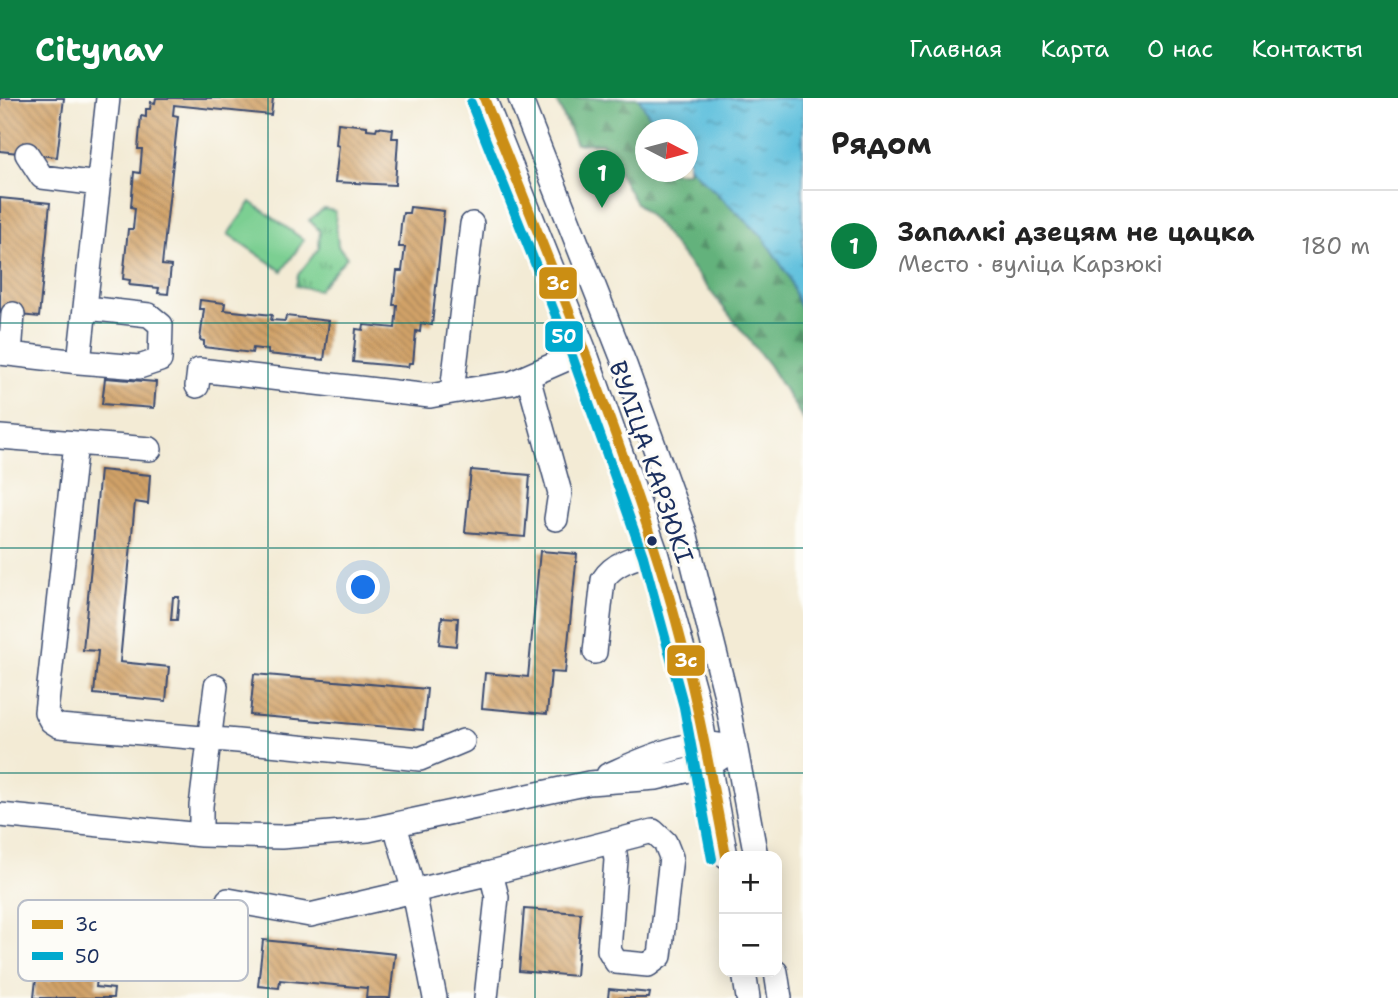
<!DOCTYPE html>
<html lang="ru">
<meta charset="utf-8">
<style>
:root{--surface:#fff;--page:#f2f2f2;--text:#222;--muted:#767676;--line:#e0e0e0;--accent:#0b8043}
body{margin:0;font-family:"Shantell Sans",sans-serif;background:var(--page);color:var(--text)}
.controls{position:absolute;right:21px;bottom:21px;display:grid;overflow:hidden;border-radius:14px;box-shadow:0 4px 18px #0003}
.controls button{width:63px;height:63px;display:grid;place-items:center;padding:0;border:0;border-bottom:2px solid var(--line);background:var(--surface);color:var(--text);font:35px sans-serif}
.compass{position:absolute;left:635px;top:21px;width:63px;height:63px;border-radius:50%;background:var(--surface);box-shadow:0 4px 18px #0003;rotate:96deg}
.you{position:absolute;left:364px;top:490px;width:24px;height:24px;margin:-18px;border:5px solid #fff;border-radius:50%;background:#1a73e8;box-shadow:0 0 0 10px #1a73e833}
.badge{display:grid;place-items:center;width:46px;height:46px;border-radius:50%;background:var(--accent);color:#fff;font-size:23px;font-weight:700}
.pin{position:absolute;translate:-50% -58px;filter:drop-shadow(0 2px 4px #0008)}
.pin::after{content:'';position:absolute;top:37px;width:24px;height:21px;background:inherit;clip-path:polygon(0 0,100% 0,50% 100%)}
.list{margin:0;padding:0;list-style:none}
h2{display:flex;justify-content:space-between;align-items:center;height:91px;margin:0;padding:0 28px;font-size:30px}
h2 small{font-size:23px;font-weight:400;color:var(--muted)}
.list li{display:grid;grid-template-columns:46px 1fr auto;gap:21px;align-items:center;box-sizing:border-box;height:112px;padding:0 28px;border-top:2px solid var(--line)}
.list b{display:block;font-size:26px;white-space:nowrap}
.list p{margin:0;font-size:23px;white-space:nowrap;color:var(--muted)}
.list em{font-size:23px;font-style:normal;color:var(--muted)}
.map{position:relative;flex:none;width:803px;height:900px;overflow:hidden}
header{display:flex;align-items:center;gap:42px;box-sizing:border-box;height:98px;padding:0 35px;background:var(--accent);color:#fff}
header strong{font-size:33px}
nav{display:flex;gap:38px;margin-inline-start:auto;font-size:24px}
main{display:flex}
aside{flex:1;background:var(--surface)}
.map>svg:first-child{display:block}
</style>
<header>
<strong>Citynav</strong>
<nav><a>Главная</a><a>Карта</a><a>О нас</a><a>Контакты</a></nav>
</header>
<main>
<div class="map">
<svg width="803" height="900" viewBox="0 0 803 900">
<defs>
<pattern id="forest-firs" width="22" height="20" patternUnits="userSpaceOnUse" patternTransform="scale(1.75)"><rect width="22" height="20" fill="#64b27c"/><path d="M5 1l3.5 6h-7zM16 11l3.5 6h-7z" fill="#529169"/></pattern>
<pattern id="park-tufts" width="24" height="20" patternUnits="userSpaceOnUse" patternTransform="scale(1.75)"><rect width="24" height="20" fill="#7bcf92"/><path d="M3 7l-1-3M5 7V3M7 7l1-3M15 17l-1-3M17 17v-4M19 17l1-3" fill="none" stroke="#64a87a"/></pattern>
<pattern id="water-ripples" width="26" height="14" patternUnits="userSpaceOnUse" patternTransform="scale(1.75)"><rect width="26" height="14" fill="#5fc0dd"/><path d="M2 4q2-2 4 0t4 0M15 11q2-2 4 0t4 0" fill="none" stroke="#4e9cb6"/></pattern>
<pattern id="building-back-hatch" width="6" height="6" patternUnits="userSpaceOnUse" patternTransform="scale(1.75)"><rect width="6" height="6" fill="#d1a268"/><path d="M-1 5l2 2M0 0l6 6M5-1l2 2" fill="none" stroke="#a98459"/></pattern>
</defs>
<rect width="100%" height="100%" fill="#fdfcf7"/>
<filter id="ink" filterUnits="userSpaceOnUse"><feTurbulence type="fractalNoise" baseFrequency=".0143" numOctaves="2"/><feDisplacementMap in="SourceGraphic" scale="14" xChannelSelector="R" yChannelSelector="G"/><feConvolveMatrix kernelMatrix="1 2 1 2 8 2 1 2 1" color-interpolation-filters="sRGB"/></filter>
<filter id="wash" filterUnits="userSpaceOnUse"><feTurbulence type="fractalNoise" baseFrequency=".00686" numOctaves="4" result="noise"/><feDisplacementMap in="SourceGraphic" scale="28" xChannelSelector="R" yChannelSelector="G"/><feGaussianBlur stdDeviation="1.57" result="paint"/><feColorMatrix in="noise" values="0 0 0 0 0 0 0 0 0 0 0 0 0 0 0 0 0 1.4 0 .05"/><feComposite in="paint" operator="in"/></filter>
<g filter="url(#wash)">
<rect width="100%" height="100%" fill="#f3ebd5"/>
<path fill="url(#forest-firs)" stroke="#40706d" stroke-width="2" d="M 555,0 L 639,0 L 657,31 L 646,32 L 646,74 L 688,74 L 688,68 L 762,138 L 788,177 L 803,216 L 803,321 L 769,267 L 654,122 L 635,104 L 602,45 L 576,46 Z"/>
<path fill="url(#park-tufts)" stroke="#4b7f78" stroke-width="2" d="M 324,111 L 335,113 L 338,148 L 347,159 L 318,192 L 296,188 L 298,177 L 319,150 L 320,133 L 309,122 Z"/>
<path fill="#7bcf92" stroke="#4b7f78" stroke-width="2" d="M 251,104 L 304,142 L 282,173 L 228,136 Z"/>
<path fill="url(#water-ripples)" stroke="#3d789e" stroke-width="2" d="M 639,0 L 803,0 L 803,216 L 788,177 L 762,138 L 688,68 L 688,32 L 657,31 Z"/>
<g id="blocks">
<path fill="url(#building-back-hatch)" d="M 0,0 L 64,0 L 57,59 L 0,53 Z
M 156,0 L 273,0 L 271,17 L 174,7 L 173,17 L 178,18 L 162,167 L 171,168 L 168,196 L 158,195 L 159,190 L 129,187 L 130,182 L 123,181 L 128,131 L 133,131 L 135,110 L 131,109 L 134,74 L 140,75 L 142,51 L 138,51 L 141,18 L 146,19 L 146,11 L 150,11 L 151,4 L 155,5 Z
M 338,25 L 367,28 L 367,31 L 376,32 L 377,29 L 393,31 L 392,40 L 398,40 L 395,87 L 335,84 L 339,48 L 336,47 Z
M 0,100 L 50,105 L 39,219 L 0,215 Z
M 410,109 L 444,113 L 432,227 L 421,225 L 420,234 L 416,233 L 413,265 L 409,265 L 408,269 L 353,264 L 356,231 L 363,232 L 364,227 L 395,230 L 397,207 L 393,207 L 397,173 L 402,173 L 405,149 L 399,149 L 401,126 L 403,115 L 409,115 Z
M 200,202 L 225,205 L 224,212 L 272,217 L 271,222 L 285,223 L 286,218 L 329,223 L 324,262 L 268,256 L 268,252 L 253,250 L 252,255 L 204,249 L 204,243 L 200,242 L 204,211 L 199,211 Z
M 105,280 L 156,284 L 154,310 L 102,306 Z
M 100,372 L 150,377 L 148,406 L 135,404 L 120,564 L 169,569 L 166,603 L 94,596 L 98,553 L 83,552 Z
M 471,372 L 530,377 L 525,439 L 465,434 Z
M 540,453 L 577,456 L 565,575 L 551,574 L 547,616 L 482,610 L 485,575 L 528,579 Z
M 173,499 L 179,499 L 177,522 L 171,522 Z
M 442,519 L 458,520 L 456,548 L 439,546 Z
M 254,576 L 427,591 L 423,632 L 250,617 Z
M 524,811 L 581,815 L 576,878 L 519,873 Z
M 70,812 L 93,815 L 91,836 L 102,837 L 96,889 L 114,891 L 113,900 L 34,900 L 36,881 L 51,883 L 57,832 L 67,833 Z
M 263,842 L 395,856 L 390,900 L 366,900 L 367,890 L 280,882 L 279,890 L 258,888 Z
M 609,891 L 650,895 L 649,900 L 608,900 Z"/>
</g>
</g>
<g filter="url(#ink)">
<use href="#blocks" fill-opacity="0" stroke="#3b4b70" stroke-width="2"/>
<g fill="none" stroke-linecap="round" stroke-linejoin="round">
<g stroke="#3b4b70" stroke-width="26">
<path id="minor" d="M 484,0 L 585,253 L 656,454 L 698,606 L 726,758
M 520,0 L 625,267 L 685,434 L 726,598 L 756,758
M 27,56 L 42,79 L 99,86
M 472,126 L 452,294 L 512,285 L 585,253
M 87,210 L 149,217 L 161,227 L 160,262 L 139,269 L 79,264 L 108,0
M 0,255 L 79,264
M 10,256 L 13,216
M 528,279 L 560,395 L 556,421
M 197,288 L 199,272 L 430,298 L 452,294
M 0,339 L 76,345
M 150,351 L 76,345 L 46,614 L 51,623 L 59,628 L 238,643 L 420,661 L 463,643
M 595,554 L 603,482 C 614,464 636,459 656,454
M 608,677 C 640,663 685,641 719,647
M 0,717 L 201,737 L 281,739 L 368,732 L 589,685 L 656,680 L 710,667 L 722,659
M 395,727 L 414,794 L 435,900
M 201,737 L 201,708 L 216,588
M 228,802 L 310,817 L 491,775 L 653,733 L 665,744 L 671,759 L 660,858 L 648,867 L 616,864 L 609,852 L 616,762 L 613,743
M 744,874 L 748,900
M 776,874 L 780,900
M 486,900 L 497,799 L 491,775"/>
</g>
<use href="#minor" stroke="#fff" stroke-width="23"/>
<g stroke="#fdfcf7" stroke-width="16">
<path id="bus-1" d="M 484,0 C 544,150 606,299 655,453 C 688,552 707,655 726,758"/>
</g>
<g stroke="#fdfcf7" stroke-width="16">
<path id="bus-2" d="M 471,5 L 572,258 L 643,458 L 684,609 L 712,761"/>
</g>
<use href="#bus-1" stroke="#cb8e13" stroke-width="10"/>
<use href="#bus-2" stroke="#00a9ce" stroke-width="10"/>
</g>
</g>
<path fill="none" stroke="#0f766e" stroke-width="2" stroke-opacity="0.55" d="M 268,0 L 268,900M 535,0 L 535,900M 0,225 L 803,225M 0,450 L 803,450M 0,675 L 803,675"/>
<circle fill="#1b2f5e" stroke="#fdfcf7" stroke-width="2.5" cx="652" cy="443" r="6"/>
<g text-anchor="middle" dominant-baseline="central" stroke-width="6" stroke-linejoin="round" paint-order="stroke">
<g font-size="24" fill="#1b2f5e" stroke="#fdfcf7">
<text transform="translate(651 364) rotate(71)">ВУЛІЦА КАРЗЮКІ</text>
</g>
</g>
<rect x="18" y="802" width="230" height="81" rx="10" fill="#fdfcf7" stroke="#b9bec9" stroke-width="2"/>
<rect x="32" y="822" width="31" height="9" fill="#cb8e13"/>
<rect x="32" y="854" width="31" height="8" fill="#00a9ce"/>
<g font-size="19" fill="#1b2f5e">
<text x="75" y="833">3с</text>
<text x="75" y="865">50</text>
</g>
<g stroke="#fdfcf7" stroke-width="2.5">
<rect x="538" y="168" width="40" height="34" rx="7" fill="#cb8e13"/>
<rect x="544" y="222" width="40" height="33" rx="7" fill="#00a9ce"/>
<rect x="666" y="546" width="40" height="33" rx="7" fill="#cb8e13"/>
</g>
<g font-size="19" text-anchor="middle" font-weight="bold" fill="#fff">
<text x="558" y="192">3с</text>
<text x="564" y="245">50</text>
<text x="686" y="569">3с</text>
</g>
</svg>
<div class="controls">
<button>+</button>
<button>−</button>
</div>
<svg class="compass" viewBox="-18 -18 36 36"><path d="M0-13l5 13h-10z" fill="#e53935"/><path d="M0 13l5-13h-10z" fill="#767676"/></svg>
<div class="you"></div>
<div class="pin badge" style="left:602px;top:110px">1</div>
</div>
<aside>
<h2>Рядом<small></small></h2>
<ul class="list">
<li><span class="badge">1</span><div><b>Запалкі дзецям не цацка</b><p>Место · вуліца Карзюкі</p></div><em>180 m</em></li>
</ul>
</aside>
</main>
